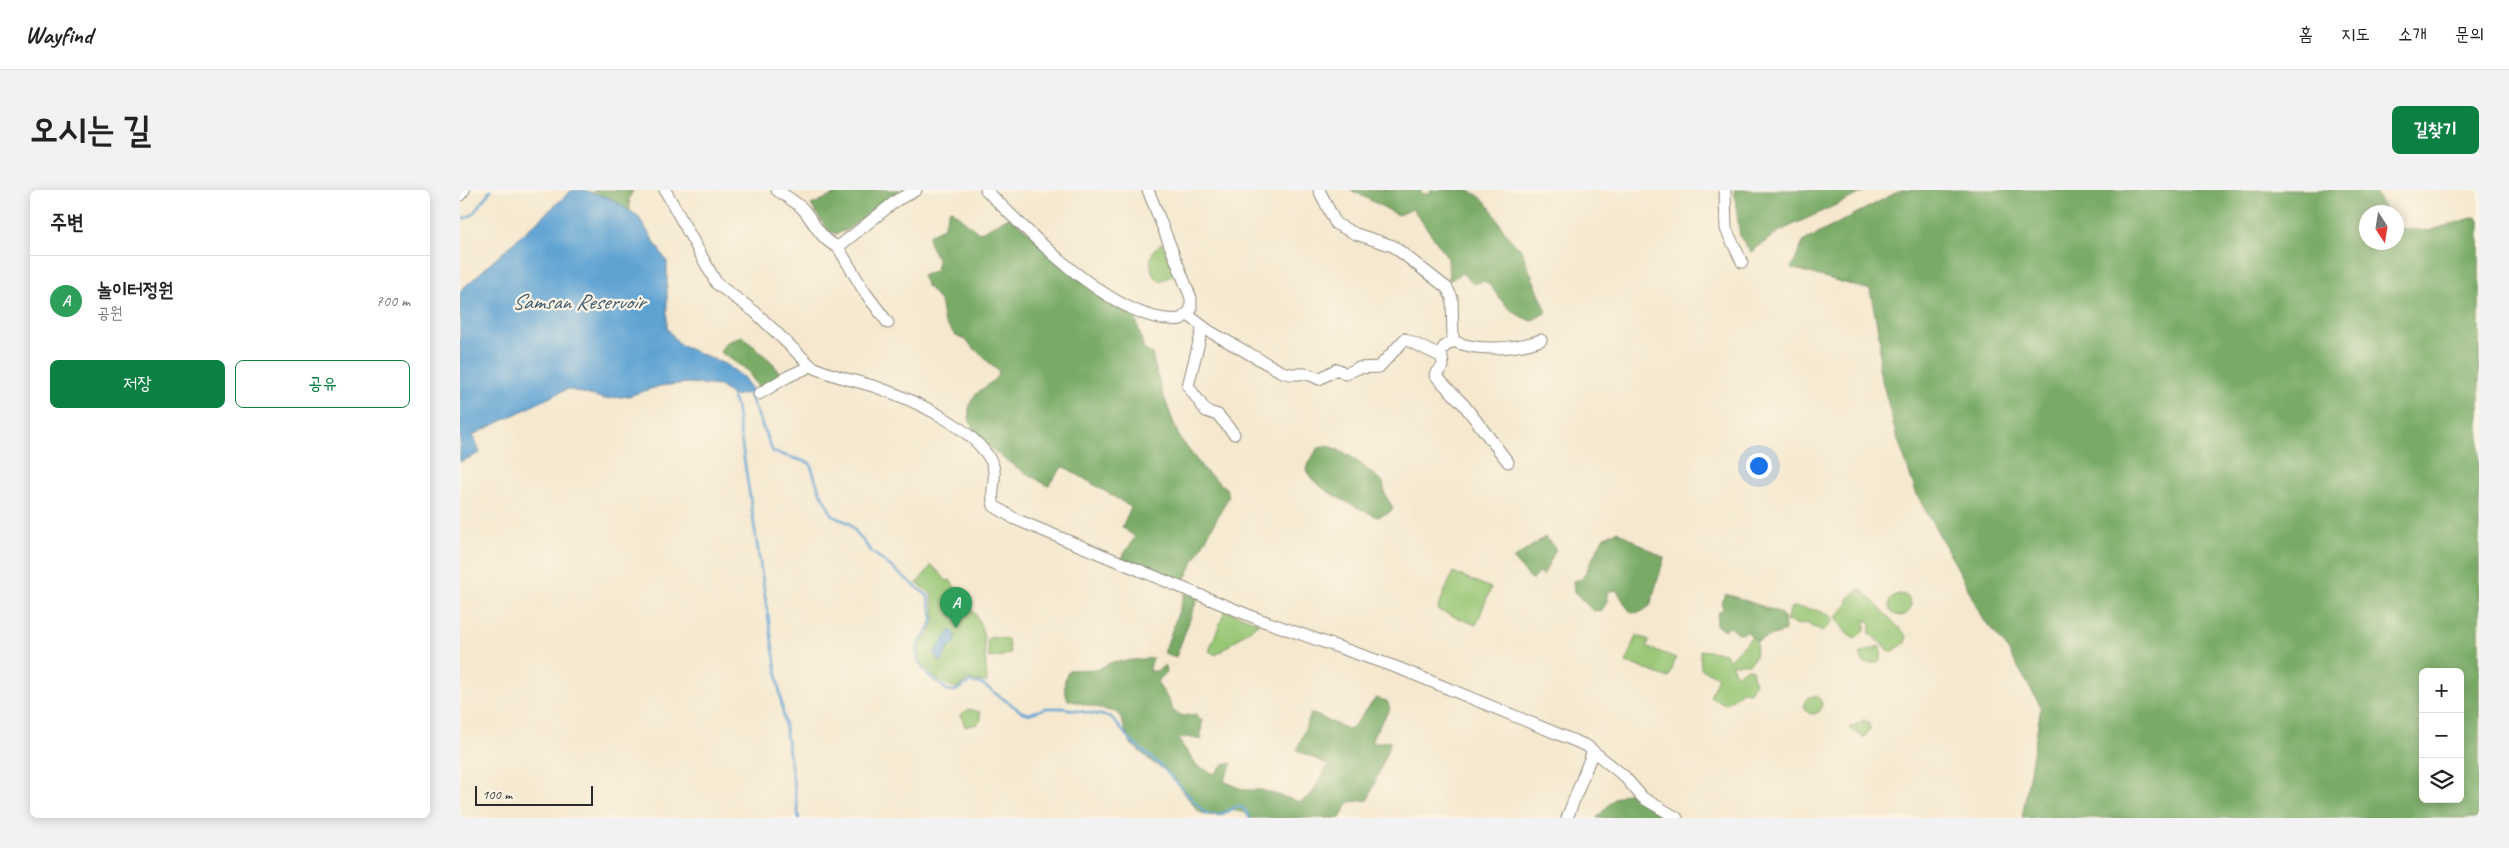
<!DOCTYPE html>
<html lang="ko">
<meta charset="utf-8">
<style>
:root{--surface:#fff;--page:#f2f2f2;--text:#222;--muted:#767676;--line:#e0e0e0;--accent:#0b8043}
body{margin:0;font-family:Caveat,"Poor Story",sans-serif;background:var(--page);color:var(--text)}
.controls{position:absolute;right:15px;bottom:15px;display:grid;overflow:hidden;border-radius:8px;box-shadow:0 2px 12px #0003}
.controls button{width:45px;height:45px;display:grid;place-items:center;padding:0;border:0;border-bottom:1px solid var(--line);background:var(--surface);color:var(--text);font:25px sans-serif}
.compass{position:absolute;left:1899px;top:15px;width:45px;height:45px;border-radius:50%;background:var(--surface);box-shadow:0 2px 12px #0003;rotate:168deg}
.scale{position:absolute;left:15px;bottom:12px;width:118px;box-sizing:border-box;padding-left:5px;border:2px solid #2b2b2b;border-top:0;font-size:14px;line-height:18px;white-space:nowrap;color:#2b2b2b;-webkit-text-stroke:4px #fcf5e5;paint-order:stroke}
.you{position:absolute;left:1298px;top:275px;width:18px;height:18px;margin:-12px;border:4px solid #fff;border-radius:50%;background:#1a73e8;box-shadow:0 0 0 8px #1a73e833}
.badge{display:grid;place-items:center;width:32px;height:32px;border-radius:50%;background:var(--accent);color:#fff;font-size:16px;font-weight:700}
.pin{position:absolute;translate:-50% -41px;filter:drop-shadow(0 1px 2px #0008)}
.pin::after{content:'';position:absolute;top:26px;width:18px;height:15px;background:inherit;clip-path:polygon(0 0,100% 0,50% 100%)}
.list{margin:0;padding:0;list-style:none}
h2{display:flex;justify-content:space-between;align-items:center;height:65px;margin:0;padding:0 20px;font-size:21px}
h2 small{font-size:16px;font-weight:400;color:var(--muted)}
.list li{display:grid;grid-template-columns:32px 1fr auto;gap:15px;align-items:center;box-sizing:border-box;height:90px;padding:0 20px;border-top:1px solid var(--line)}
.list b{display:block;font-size:19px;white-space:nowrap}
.list p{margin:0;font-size:16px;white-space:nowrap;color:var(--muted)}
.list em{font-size:16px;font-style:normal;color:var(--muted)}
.actions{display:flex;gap:10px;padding:15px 20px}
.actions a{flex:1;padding:11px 0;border:1px solid var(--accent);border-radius:8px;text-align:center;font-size:18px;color:var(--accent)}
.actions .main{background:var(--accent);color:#fff}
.icon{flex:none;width:28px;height:28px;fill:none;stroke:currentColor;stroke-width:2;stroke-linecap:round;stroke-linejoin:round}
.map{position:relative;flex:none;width:2019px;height:628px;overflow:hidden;border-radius:8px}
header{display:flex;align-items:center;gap:30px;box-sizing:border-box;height:70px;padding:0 25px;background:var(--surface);border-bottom:1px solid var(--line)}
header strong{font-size:24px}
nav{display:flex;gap:28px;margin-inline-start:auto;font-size:18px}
.intro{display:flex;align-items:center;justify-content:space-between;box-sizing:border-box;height:120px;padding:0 30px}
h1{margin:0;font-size:35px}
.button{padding:12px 22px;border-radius:8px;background:var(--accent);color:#fff;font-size:18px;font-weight:700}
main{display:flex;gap:30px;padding:0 30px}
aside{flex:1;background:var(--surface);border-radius:8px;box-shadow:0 2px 12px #0003}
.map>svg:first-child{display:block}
</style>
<header>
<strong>Wayfind</strong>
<nav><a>홈</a><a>지도</a><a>소개</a><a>문의</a></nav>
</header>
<div class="intro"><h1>오시는 길</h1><a class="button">길찾기</a></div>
<main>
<aside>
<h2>주변<small></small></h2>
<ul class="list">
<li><span class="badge" style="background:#2e9e5b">A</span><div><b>놀이터정원</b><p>공원</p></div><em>700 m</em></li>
</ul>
<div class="actions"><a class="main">저장</a><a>공유</a></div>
</aside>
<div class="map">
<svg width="2019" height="628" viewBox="0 0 2019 628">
<rect width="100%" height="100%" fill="#fcf5e5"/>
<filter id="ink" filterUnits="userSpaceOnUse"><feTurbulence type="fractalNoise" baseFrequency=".02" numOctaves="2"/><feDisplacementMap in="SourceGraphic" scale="10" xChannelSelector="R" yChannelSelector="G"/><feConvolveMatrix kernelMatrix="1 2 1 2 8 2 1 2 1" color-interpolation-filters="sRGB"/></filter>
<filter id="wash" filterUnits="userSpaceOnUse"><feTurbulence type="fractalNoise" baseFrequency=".0096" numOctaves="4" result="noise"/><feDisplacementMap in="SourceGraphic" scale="20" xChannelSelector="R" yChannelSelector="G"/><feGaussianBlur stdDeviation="1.12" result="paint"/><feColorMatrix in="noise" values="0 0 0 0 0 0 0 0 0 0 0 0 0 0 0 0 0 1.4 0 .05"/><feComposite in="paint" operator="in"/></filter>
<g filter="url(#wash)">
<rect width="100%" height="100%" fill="#f5e8cf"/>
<path fill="#97c674" stroke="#617850" d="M 702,53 L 716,84 L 700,91 L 693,85 C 689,71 689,62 702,53 Z
M 472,375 L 487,391 L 490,390 L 518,428 L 524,447 L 527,492 L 508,490 L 497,498 C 482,496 455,476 459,459 C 461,452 466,448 470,442 C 477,430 474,417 471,404 L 457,393 Z
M 993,382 L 1031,398 L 1016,435 L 977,420 Z
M 1400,398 L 1447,446 L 1445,453 L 1433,461 L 1428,460 L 1410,444 L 1410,432 L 1405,430 L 1405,440 L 1394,449 L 1386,443 L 1376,427 L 1387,415 L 1388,409 Z
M1429 415a11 11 0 1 1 22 0a11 11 0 1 1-22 0Z
M 1331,417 C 1344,418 1366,419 1374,430 L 1363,441 L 1345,433 L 1340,435 L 1326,431 Z
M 765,420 L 799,433 L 756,465 L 749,461 Z
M 1176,445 L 1189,450 L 1187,457 L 1216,468 L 1209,488 L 1166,472 Z
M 1292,446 L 1297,451 L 1295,467 L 1289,474 L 1271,474 L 1277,485 L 1287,478 L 1292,480 L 1295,494 L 1290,502 L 1283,501 L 1266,514 L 1250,507 L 1258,487 L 1241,479 L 1240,460 L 1265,463 L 1269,470 Z
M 532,447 L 548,449 L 550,463 L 543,466 L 529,468 L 527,449 Z
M 1419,456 C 1422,463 1423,467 1417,473 L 1404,473 L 1399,464 Z
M1344 515a9 9 0 1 1 18 0a9 9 0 1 1-18 0Z
M 509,519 L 520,522 L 521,530 L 517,534 L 505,537 L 501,525 Z
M 1404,530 L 1409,533 L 1410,539 L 1404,548 L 1389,538 Z"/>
<path fill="#79ab66" stroke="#526b48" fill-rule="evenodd" d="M 134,0 L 173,0 L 169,9 L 170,21 L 150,8 L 134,3 Z
M 384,0 L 440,0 L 387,40 L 376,44 L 367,39 L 351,15 Z
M 891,0 L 960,0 L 964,4 L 971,4 L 970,0 C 981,0 994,0 1005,0 C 1035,6 1038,44 1060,58 L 1087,122 L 1071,131 C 1059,126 1050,121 1042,111 C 1035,104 1033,96 1024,91 L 1013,94 L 1002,83 L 989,91 L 988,68 L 953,19 L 938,25 Z
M 1274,0 L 1408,0 L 1320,41 L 1291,62 L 1280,47 Z
M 1441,0 L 1914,0 L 1927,22 L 1906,22 L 1906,52 L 1936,52 L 1937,38 L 1968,41 L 2015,27 L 2019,30 L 2019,628 L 1562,628 L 1581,517 L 1545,455 L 1522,428 L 1502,386 L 1457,305 L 1436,244 L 1419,179 L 1420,150 L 1410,100 L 1331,78 L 1344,51 ZM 1963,482 L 2000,482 L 2000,609 L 1963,609 Z
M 490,19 L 519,43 L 549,27 L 674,122 L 684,159 L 692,164 L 700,196 L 719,247 L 745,281 L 766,298 L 769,306 L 723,392 L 661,369 L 675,347 L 662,337 L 671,317 L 603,276 L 588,296 C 565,282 495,247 511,212 C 517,197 535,195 539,182 L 504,149 L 496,146 L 484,132 L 480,111 L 467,96 L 462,86 L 476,80 L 478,71 L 469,52 L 469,45 L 483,38 Z
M 282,146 L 313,173 L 321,185 L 299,199 L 287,180 L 260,162 L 265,153 Z
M 867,255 L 889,265 L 923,292 L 925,305 L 933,318 L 929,323 L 917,327 C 898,317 852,299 846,279 L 857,259 Z
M 1157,341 L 1204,368 L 1190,416 L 1181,422 L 1172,423 C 1164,416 1163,408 1156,400 L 1147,402 L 1147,412 L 1142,420 L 1133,421 L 1114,402 L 1113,391 L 1122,389 L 1143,348 Z
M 1085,347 L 1096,359 L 1083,386 L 1079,382 L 1072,390 L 1053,369 Z
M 725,403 L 738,407 L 716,467 L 704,463 Z
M 1266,404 L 1319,422 L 1324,427 L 1325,441 L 1297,451 L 1287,442 L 1281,444 L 1269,437 L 1263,440 L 1256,435 L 1258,423 L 1263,419 L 1261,412 Z
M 693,468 L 689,481 L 697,481 L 705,475 L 706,483 L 697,492 C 703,503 710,509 713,521 L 723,526 L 736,524 L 742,530 L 741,550 L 726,547 L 718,549 L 737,576 L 755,584 L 762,575 L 772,573 L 764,591 L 784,600 L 802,600 L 840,612 L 851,605 L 868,575 L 837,560 L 851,523 L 890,540 L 916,508 L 927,511 L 930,519 L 912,548 L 912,553 L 930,551 L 930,554 L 908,610 L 889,612 L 880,628 L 789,628 L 786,623 L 771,620 C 760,626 750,628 738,621 L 708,582 L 692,572 L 670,553 L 659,523 L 608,510 C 603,498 603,491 609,480 L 638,479 L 652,472 Z
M 1171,601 L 1211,628 L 1137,628 L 1155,608 Z"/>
<path fill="#5ea3d3" stroke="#44677f" d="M 112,0 L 124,0 L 150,8 L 178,26 L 207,72 L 207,138 L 220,155 L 267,175 L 283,187 L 294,202 L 273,206 L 260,196 L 229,193 L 200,196 L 169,206 L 145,209 L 107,199 L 13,245 L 20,263 L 0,272 L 0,101 Z
M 491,440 L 496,445 L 495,453 L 488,459 L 482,471 L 479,471 L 474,463 Z"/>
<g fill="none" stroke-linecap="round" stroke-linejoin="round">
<path stroke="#5ea3d3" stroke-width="2.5" d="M 0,30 L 12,25 L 31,0
M 288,201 L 313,262 L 350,273 L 359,300 L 373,326 L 389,333 L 411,361 L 468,406 L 473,428 L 469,439 L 459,453 L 456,461 L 459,473 L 467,484 L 487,500 L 495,501 L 510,492 L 522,494 L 562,522 L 569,524 L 586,518 L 603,518 L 651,527 L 671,551 L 701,576 L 745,623 L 759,625 L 779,616 L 784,619 L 790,628
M 272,205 L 276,216 L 339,628"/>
</g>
</g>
<g filter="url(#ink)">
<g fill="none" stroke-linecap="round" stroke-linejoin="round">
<g stroke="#908a7d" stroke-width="13">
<path id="minor" d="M 205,0 L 257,94 L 295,122 L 351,176
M 317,0 C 325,6 336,12 343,19 C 354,32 361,50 378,57 L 404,101 L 428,133
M 526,0 C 567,41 659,137 721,129 L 731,120 L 731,108 L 688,0
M 859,0 L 876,34 L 896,44 L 933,56 L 987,98 L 992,108 L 993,151
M 1265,0 L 1266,39 L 1282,72
M 0,5 L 4,0
M 378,57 L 437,10 L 456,0
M 728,125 L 749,141 L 820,181 C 836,189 840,178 859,189 L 877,179 L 886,184 L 898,178 L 919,177 L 945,149 L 982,167 L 983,176 L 975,185 L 1004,215 L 1048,272
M 743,136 L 728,196 L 746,221 L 758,225 L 774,244
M 979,165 L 984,157 L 993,151 C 1019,162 1055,159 1081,150
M 299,204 L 327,187 L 351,176 C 372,187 394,190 416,197 C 452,209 513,237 531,271 C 539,286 529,301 534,316 L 555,329 L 798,429 L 941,479 L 1127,556 L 1133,561
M 1107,628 L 1133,561 L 1164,586 L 1183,608 L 1217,628"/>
</g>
<use href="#minor" stroke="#fff" stroke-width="11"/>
</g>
</g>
<g text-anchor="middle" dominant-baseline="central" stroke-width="4.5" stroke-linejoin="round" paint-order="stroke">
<g font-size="22" font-style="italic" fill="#3f5b6e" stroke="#fcf5e5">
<text x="118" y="112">Samsan Reservoir</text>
</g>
</g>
</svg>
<div class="controls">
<button>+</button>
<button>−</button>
<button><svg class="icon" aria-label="layers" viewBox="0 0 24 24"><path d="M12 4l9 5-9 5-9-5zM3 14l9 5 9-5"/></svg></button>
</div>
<svg class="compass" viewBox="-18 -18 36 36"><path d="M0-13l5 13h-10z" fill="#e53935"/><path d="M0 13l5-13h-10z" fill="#767676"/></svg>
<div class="scale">100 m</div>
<div class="you"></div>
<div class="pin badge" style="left:496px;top:438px;background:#2e9e5b">A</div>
</div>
</main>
